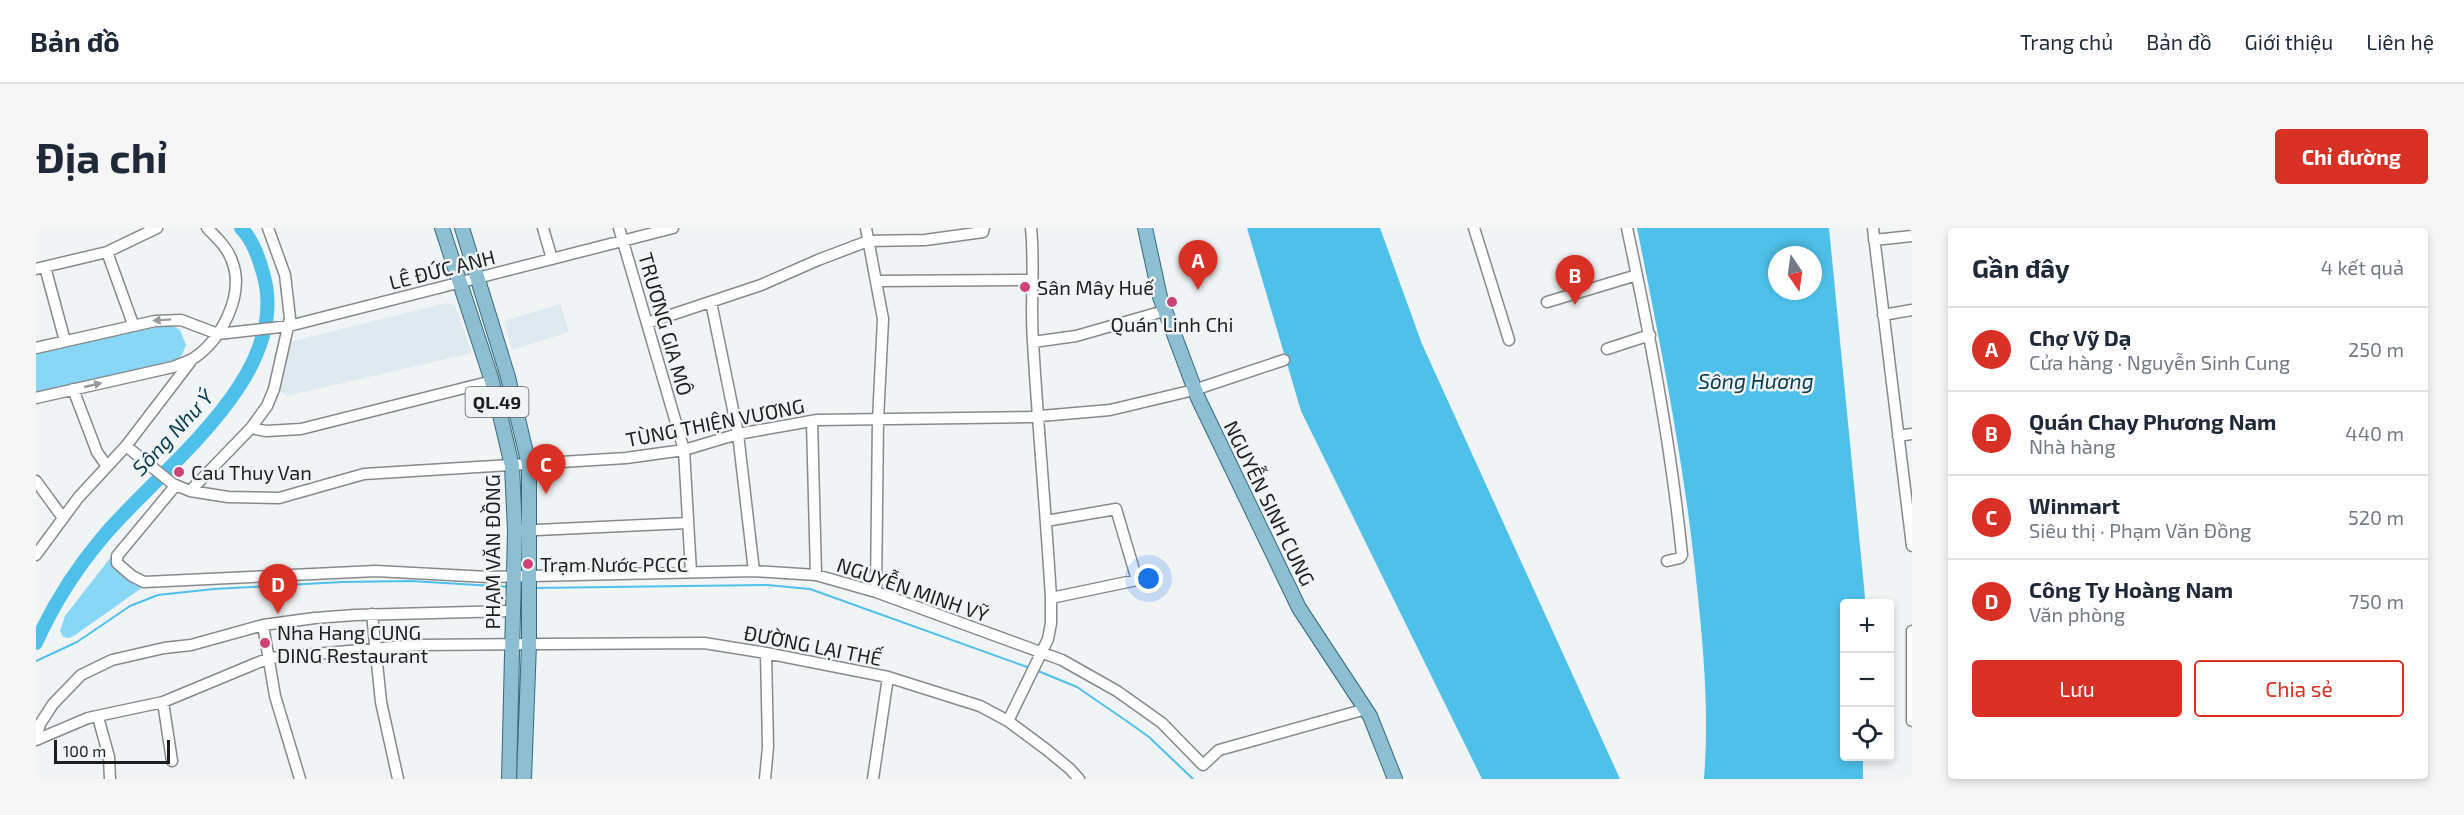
<!DOCTYPE html>
<html lang="vi">
<meta charset="utf-8">
<style>
:root{--surface:#fff;--page:#f6f6f7;--text:#1f2937;--muted:#747a83;--line:#e0e1e3;--accent:#d93025}
body{margin:0;font-family:"Exo 2",sans-serif;background:var(--page);color:var(--text)}
.controls{position:absolute;right:18px;bottom:18px;display:grid;overflow:hidden;border-radius:6px;box-shadow:0 3px 9px #0003}
.controls button{width:54px;height:54px;display:grid;place-items:center;padding:0;border:0;border-bottom:2px solid var(--line);background:var(--surface);color:var(--text);font:30px sans-serif}
.compass{position:absolute;left:1732px;top:18px;width:54px;height:54px;border-radius:50%;background:var(--surface);box-shadow:0 3px 9px #0003;rotate:167deg}
.scale{position:absolute;left:18px;bottom:15px;width:116px;box-sizing:border-box;padding-left:6px;border:3px solid #1d1e1f;border-top:0;font-size:16px;line-height:21px;white-space:nowrap;color:#1d1e1f;-webkit-text-stroke:4px #f0f4f5;paint-order:stroke}
.you{position:absolute;left:1113px;top:351px;width:21px;height:21px;margin:-15px;border:4px solid #fff;border-radius:50%;background:#1a73e8;box-shadow:0 0 0 9px #1a73e833}
.badge{display:grid;place-items:center;width:39px;height:39px;border-radius:50%;background:var(--accent);color:#fff;font-size:20px;font-weight:700}
.pin{position:absolute;translate:-50% -50px;filter:drop-shadow(0 2px 3px #0008)}
.pin::after{content:'';position:absolute;top:32px;width:21px;height:18px;background:inherit;clip-path:polygon(0 0,100% 0,50% 100%)}
.list{margin:0;padding:0;list-style:none}
h2{display:flex;justify-content:space-between;align-items:center;height:78px;margin:0;padding:0 24px;font-size:26px}
h2 small{font-size:20px;font-weight:400;color:var(--muted)}
.list li{display:grid;grid-template-columns:39px 1fr auto;gap:18px;align-items:center;box-sizing:border-box;height:84px;padding:0 24px;border-top:2px solid var(--line)}
.list b{display:block;font-size:22px;white-space:nowrap}
.list p{margin:0;font-size:20px;white-space:nowrap;color:var(--muted)}
.list em{font-size:20px;font-style:normal;color:var(--muted)}
.actions{display:flex;gap:12px;padding:18px 24px}
.actions a{flex:1;padding:14px 0;border:2px solid var(--accent);border-radius:6px;text-align:center;font-size:21px;color:var(--accent)}
.actions .main{background:var(--accent);color:#fff}
.icon{flex:none;width:33px;height:33px;fill:none;stroke:currentColor;stroke-width:2;stroke-linecap:round;stroke-linejoin:round}
.map{position:relative;flex:none;width:1876px;height:551px;overflow:hidden;border-radius:6px}
header{display:flex;align-items:center;gap:36px;box-sizing:border-box;height:84px;padding:0 30px;background:var(--surface);border-bottom:2px solid var(--line)}
header strong{font-size:28px}
nav{display:flex;gap:33px;margin-inline-start:auto;font-size:21px}
.intro{display:flex;align-items:center;justify-content:space-between;box-sizing:border-box;height:144px;padding:0 36px}
h1{margin:0;font-size:42px}
.button{padding:15px 27px;border-radius:6px;background:var(--accent);color:#fff;font-size:21px;font-weight:700}
main{display:flex;gap:36px;padding:0 36px}
aside{flex:1;background:var(--surface);border-radius:6px;box-shadow:0 3px 9px #0003}
.map>svg:first-child{display:block}
</style>
<header>
<strong>Bản đồ</strong>
<nav><a>Trang chủ</a><a>Bản đồ</a><a>Giới thiệu</a><a>Liên hệ</a></nav>
</header>
<div class="intro"><h1>Địa chỉ</h1><a class="button">Chỉ đường</a></div>
<main>
<div class="map">
<svg width="1876" height="551" viewBox="0 0 1876 551">
<rect width="100%" height="100%" fill="#f0f4f5"/>
<path fill="#deeaef" d="M 411,75 L 419,77 L 436,125 L 251,168 L 242,162 L 253,114 Z
M 524,76 L 533,104 L 476,122 L 468,93 Z"/>
<path fill="#89d7f6" d="M 136,97 L 144,102 L 150,117 L 146,127 L 136,134 L 0,165 L 0,126 L 119,99 Z
M 78,325 L 110,357 L 39,407 L 33,410 L 27,409 L 24,403 L 29,388 Z"/>
<path fill="#4ec0e9" fill-rule="evenodd" d="M 1211,0 L 1344,0 L 1386,116 L 1584,551 L 1446,551 L 1265,183 Z
M 1601,0 L 1793,0 L 1829,369 L 1828,375 L 1808,376 L 1808,528 L 1827,529 L 1827,551 L 1668,551 C 1673,486 1668,424 1661,360 C 1649,239 1625,119 1601,0 ZM 1741,27 L 1777,27 L 1777,63 L 1741,63 Z"/>
<g fill="none" stroke-linecap="round" stroke-linejoin="round">
<path stroke="#4ec0e9" stroke-width="2" d="M 497,360 L 731,357 L 774,361 L 994,440
M 0,433 L 41,414 L 94,378 L 122,367 L 178,361 L 306,354 L 375,353 L 474,359
M 1002,443 L 1041,459 L 1092,494 L 1113,509 L 1157,551"/>
<path stroke="#4ec0e9" stroke-width="14" d="M 0,415 C 17,377 39,342 66,310 C 123,241 258,148 227,45 C 223,30 216,11 205,0"/>
<g stroke="#878a8c" stroke-width="13">
<path id="minor" d="M 507,0 L 516,31
M 583,0 L 648,222 L 655,344
M 830,0 L 847,91 L 842,192 L 840,364
M 1438,0 L 1473,112
M 1591,0 C 1614,108 1635,217 1646,327 L 1644,330 L 1631,333
M 1837,0 L 1876,318
M 1838,12 L 1876,8
M 71,24 L 97,96
M 9,39 L 29,113
M 0,41 L 71,24 L 121,0
M 840,53 L 995,52
M 675,74 L 702,206 L 718,343
M 1511,74 L 1601,47
M 1847,87 L 1876,82
M 611,95 L 725,57 L 782,32 L 832,13 L 889,12 L 947,4 L 948,0
M 997,114 L 1040,108 L 1128,83
M 0,120 L 119,93 L 145,92 L 182,106 L 253,98 L 637,0
M 1571,121 L 1614,107
M 37,161 L 61,224 L 70,237
M 0,170 L 137,139 C 143,136 152,134 158,130 C 186,111 209,66 196,33 C 192,20 180,9 171,0
M 776,193 L 780,347
M 215,200 L 230,203 L 265,201 L 456,153
M 1862,208 L 1876,206
M 90,218 L 137,256 L 154,263 L 192,269 L 243,270 L 328,246 L 590,230 L 648,222 L 702,206 L 781,192 L 993,189 L 1074,182 L 1158,162 L 1248,132
M 0,253 L 27,290
M 140,257 L 81,328 L 81,335 L 96,348 L 108,354 L 340,343 L 452,349 L 718,343 L 780,347 L 840,364 L 1026,432 L 1081,463 L 1126,495 L 1167,537 L 1183,522 L 1330,481
M 154,263 L 215,200 L 231,178 L 238,161 L 254,90 L 249,47 L 232,0
M 1010,293 L 1080,281 L 1101,352 L 1015,370
M 479,303 L 651,295
M 0,327 L 42,270 L 90,218 L 155,133
M 336,386 L 345,474 L 362,551
M 227,397 L 239,468 L 264,551
M 1876,403 L 1876,493
M 127,474 L 136,533
M 62,489 L 73,529 L 74,551
M 972,493 L 1012,411 L 1015,395 L 1015,370 C 1010,285 1002,200 997,114 C 994,76 999,38 995,0
M 0,510 L 4,496 L 17,476 L 45,447 L 76,432 L 128,420 L 155,417 L 227,397 L 279,390 L 319,387 L 477,383
M 0,512 L 52,490 L 127,474 L 233,430 L 381,417 L 668,415 L 730,425 L 852,449 L 944,478 L 972,493 L 1011,522 L 1034,541 L 1043,551
M 729,551 L 732,519 L 730,425
M 837,551 L 852,449"/>
</g>
<g stroke="#356a7f" stroke-width="16">
<path id="major" d="M 406,0 L 456,153 L 476,238 L 479,303 L 473,551
M 426,0 L 472,149 L 493,237 L 493,416 L 488,551
M 1109,0 L 1124,69 L 1162,170 L 1263,380 L 1334,488 L 1359,551"/>
</g>
<use href="#minor" stroke="#fff" stroke-width="10"/>
<use href="#major" stroke="#8ebed1" stroke-width="14"/>
</g>
<defs><path id="oneway-solid" d="M-6-.8H1V-3.2L6.5 0L1 3.2V.8H-6Z" transform="scale(1.5)"/></defs>
<g fill="#999a9a">
<use href="#oneway-solid" transform="translate(126 92) rotate(176)"/>
<use href="#oneway-solid" transform="translate(57 157) rotate(-13)"/>
</g>
<g fill="#ce4276" stroke="#f0f4f5" stroke-width="2">
<circle cx="989" cy="59" r="6"/>
<circle cx="1136" cy="74" r="6"/>
<circle cx="143" cy="244" r="6"/>
<circle cx="492" cy="336" r="6"/>
<circle cx="229" cy="415" r="6"/>
</g>
<g text-anchor="middle" dominant-baseline="central" stroke-width="5" stroke-linejoin="round" paint-order="stroke">
<rect fill="#f0f4f5" stroke="#5c5e5f" stroke-width="1.5" x="429.5" y="159" width="63" height="30" rx="4.5"/>
<g font-size="18" font-weight="bold" fill="#1d1e1f">
<text x="461" y="174">QL.49</text>
</g>
<g font-size="20" fill="#1d1e1f" stroke="#f0f4f5">
<text transform="translate(406 41) rotate(-14)">LÊ ĐỨC ANH</text>
<text transform="translate(630 96) rotate(74)">TRƯƠNG GIA MÔ</text>
<text transform="translate(679 194) rotate(-11)">TÙNG THIỆN VƯƠNG</text>
<text transform="translate(1234 275) rotate(64)">NGUYỄN SINH CUNG</text>
<text transform="translate(456 324) rotate(-90)">PHẠM VĂN ĐỒNG</text>
<text transform="translate(877 361) rotate(19)">NGUYỄN MINH VỸ</text>
<text transform="translate(777 417) rotate(11)">ĐƯỜNG LẠI THẾ</text>
</g>
<g font-size="20" fill="#1d1e1f" stroke="#f0f4f5" text-anchor="start">
<text x="1001" y="59">Sân Mây Huế</text>
<text x="1136" y="96" text-anchor="middle">Quán Linh Chi</text>
<text x="155" y="244">Cau Thuy Van</text>
<text x="504" y="336">Trạm Nước PCCC</text>
<text x="241" y="404">Nha Hang CUNG<tspan x="241" dy="23">DING Restaurant</tspan></text>
</g>
<g font-size="21" font-style="italic" fill="#093d4e" stroke="#f0f4f5">
<text x="1720" y="152">Sông Hương</text>
<text transform="translate(136 204) rotate(-47)">Sông Như Ý</text>
</g>
</g>
</svg>
<div class="controls">
<button>+</button>
<button>−</button>
<button><svg class="icon" aria-label="locate" viewBox="0 0 24 24"><circle cx="12" cy="12" r="6"/><path d="M12 2v4M12 18v4M2 12h4M18 12h4"/></svg></button>
</div>
<svg class="compass" viewBox="-18 -18 36 36"><path d="M0-13l5 13h-10z" fill="#e53935"/><path d="M0 13l5-13h-10z" fill="#747a83"/></svg>
<div class="scale">100 m</div>
<div class="you"></div>
<div class="pin badge" style="left:1162px;top:62px">A</div>
<div class="pin badge" style="left:1539px;top:77px">B</div>
<div class="pin badge" style="left:510px;top:266px">C</div>
<div class="pin badge" style="left:242px;top:386px">D</div>
</div>
<aside>
<h2>Gần đây<small>4 kết quả</small></h2>
<ul class="list">
<li><span class="badge">A</span><div><b>Chợ Vỹ Dạ</b><p>Cửa hàng · Nguyễn Sinh Cung</p></div><em>250 m</em></li>
<li><span class="badge">B</span><div><b>Quán Chay Phương Nam</b><p>Nhà hàng</p></div><em>440 m</em></li>
<li><span class="badge">C</span><div><b>Winmart</b><p>Siêu thị · Phạm Văn Đồng</p></div><em>520 m</em></li>
<li><span class="badge">D</span><div><b>Công Ty Hoàng Nam</b><p>Văn phòng</p></div><em>750 m</em></li>
</ul>
<div class="actions"><a class="main">Lưu</a><a>Chia sẻ</a></div>
</aside>
</main>
